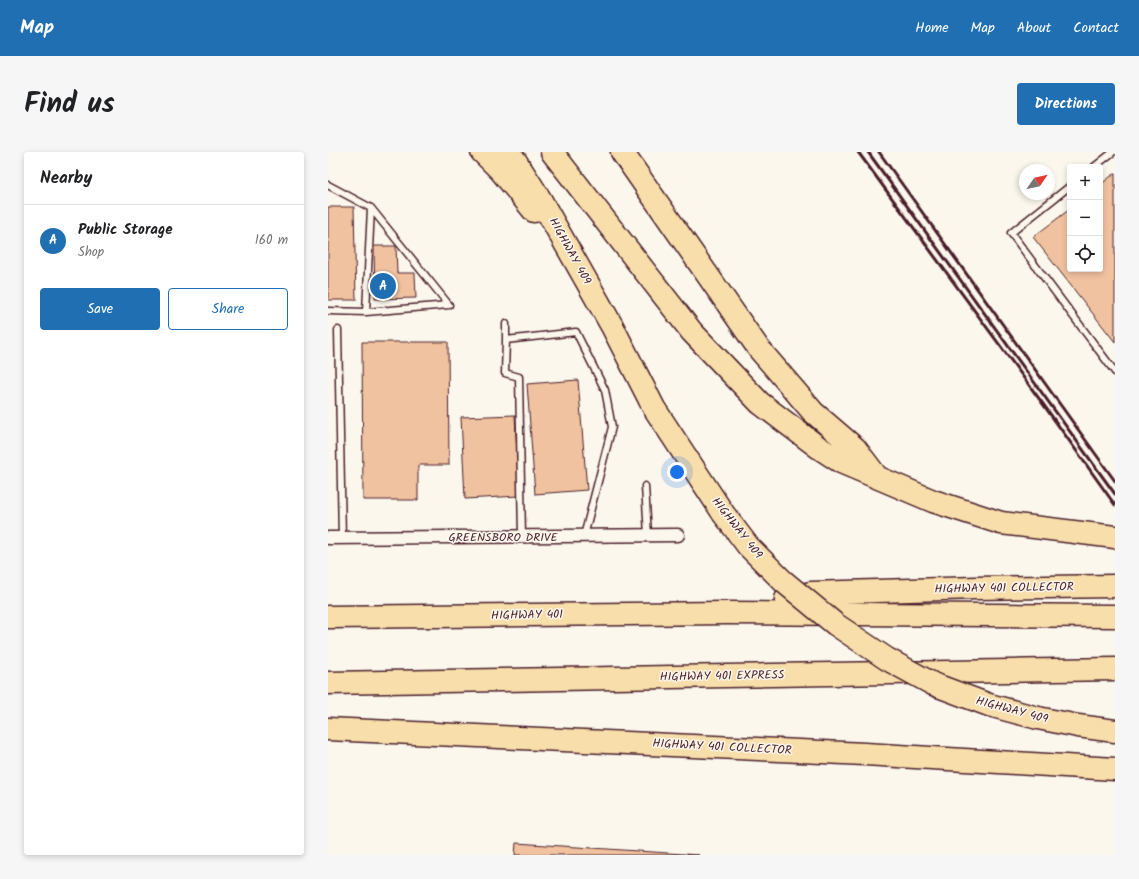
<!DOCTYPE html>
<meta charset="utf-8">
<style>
:root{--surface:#fff;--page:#f6f6f6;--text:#202124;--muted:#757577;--line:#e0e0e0;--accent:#1f6fb2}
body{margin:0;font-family:Kalam,sans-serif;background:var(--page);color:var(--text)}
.controls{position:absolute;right:12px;top:12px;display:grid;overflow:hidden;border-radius:4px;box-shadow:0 2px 6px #0003}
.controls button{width:36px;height:36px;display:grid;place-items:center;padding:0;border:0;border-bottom:1px solid var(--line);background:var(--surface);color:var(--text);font:20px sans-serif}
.compass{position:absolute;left:691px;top:12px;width:36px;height:36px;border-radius:50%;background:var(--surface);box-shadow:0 2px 6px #0003;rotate:56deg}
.you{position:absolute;left:349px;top:320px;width:14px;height:14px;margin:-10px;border:3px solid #fff;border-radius:50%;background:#1a73e8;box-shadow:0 0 0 6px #1a73e833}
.badge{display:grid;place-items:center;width:26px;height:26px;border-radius:50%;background:var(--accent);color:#fff;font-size:13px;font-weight:700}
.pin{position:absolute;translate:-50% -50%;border:2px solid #fff;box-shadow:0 1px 4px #0006}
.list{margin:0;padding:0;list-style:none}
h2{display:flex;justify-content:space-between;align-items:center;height:52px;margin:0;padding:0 16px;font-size:17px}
h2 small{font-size:13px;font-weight:400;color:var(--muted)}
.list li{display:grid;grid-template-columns:26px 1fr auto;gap:12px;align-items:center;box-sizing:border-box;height:72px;padding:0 16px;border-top:1px solid var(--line)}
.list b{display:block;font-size:15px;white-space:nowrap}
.list p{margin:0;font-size:13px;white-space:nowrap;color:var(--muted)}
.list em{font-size:13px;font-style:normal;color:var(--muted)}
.actions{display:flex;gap:8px;padding:12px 16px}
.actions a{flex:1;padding:9px 0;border:1px solid var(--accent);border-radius:4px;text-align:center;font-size:14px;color:var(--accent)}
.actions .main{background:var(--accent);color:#fff}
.icon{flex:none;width:22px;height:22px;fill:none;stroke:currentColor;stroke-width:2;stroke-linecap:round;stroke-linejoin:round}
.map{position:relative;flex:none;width:787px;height:703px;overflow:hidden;border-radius:4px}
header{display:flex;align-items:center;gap:24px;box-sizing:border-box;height:56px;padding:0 20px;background:var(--accent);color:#fff}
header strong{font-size:19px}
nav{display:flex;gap:22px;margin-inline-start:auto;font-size:14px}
.intro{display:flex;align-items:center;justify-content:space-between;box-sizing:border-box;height:96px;padding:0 24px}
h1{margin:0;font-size:28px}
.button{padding:10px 18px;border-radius:4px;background:var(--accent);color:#fff;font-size:14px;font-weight:700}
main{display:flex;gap:24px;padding:0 24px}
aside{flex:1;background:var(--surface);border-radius:4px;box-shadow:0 2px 6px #0003}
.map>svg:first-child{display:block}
</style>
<header>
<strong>Map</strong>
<nav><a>Home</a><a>Map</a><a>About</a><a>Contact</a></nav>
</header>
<div class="intro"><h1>Find us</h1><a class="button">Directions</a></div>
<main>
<aside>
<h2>Nearby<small></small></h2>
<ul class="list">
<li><span class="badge">A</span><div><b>Public Storage</b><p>Shop</p></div><em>160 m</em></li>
</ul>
<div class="actions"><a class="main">Save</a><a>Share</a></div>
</aside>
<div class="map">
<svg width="787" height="703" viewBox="0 0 787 703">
<rect width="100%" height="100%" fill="#fbf7ec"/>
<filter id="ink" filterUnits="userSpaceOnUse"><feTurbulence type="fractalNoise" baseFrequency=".025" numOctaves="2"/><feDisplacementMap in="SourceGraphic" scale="8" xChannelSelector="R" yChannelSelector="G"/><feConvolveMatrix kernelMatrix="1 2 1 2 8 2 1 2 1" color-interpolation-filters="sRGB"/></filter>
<g filter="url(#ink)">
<path fill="#f0c2a0" stroke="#4a1f2b" d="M 787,21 L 787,190 L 705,85 L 742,57 L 742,117 L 772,117 L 772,33 Z
M 0,55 L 26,55 L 28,148 L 0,148 Z
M 46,94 L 68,94 L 69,121 L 87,121 L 88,146 L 47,147 Z
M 34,190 L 120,190 L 121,313 L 90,313 L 90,348 L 35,348 Z
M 250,228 L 259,338 L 207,342 L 199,232 Z
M 187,263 L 191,344 L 137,347 L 133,265 Z
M 188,691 L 371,703 L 187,703 Z"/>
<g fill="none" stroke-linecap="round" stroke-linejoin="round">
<g stroke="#4a1f2b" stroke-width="9">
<path id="lane" d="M 766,15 L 785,0
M 0,33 L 43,56 L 38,160 L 0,159
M 742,34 L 683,81 L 787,220
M 43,56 L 121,153
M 38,160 L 121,153
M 178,172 L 178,188
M 10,178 L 14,386
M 317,334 L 320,383
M 194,385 L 191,225 L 177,221 L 178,188 L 248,180 L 277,238 L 284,275 L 256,384"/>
</g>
<g stroke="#4a1f2b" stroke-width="15">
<path id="street" d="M 0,386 L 350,383"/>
</g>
<g stroke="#4a1f2b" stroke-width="25">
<path id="highway" d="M 154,0 L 173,19 L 206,59
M 179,0 L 187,8 L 212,47 L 284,174 L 326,256 L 395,361
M 224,0 L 364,180 L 432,251 L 490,295 L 513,310 L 605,349 L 673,371 L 787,385
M 294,0 L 431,197 L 485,260 L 527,296 L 549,325
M 458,447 L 483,441 L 648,436 L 787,434
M 0,465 L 399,461 L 787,464
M 0,531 L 787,517
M 710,566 L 750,574 L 787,579
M 0,577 L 537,602 L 787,617"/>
</g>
<use href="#lane" stroke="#fbf7ec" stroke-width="6"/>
<use href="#street" stroke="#fbf7ec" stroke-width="12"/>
<use href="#highway" stroke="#f8deab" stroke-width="22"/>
<path stroke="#4a1f2b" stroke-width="3" d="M 530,0 L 715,252 L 787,353
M 540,0 L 787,342
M 551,0 L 787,329"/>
<g stroke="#4a1f2b" stroke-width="25" stroke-linecap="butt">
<path id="highway-bridge" d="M 395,361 L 420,394 L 455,429 L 507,472 L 559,507 L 605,532 L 661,553 L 710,566"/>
</g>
<use href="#highway-bridge" stroke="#f8deab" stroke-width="22"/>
</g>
</g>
<g text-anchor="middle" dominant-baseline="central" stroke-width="3" stroke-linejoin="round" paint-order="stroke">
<g font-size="12" fill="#4a1f2b" stroke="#fbf7ec">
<text transform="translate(242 99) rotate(61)">HIGHWAY 409</text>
<text transform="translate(409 376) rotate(52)">HIGHWAY 409</text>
<text x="175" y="385">GREENSBORO DRIVE</text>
<text transform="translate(676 436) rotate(-1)">HIGHWAY 401 COLLECTOR</text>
<text transform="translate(199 463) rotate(-1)">HIGHWAY 401</text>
<text transform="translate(394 524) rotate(-1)">HIGHWAY 401 EXPRESS</text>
<text transform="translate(684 558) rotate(15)">HIGHWAY 409</text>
<text transform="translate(394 595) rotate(3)">HIGHWAY 401 COLLECTOR</text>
</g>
</g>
</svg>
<div class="controls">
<button>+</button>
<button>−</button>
<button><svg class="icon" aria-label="locate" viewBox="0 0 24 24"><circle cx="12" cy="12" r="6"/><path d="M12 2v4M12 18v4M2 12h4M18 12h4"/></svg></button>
</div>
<svg class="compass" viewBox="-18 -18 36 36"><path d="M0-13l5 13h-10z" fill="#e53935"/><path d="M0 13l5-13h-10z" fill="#757577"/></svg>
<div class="you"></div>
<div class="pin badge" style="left:55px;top:134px">A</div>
</div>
</main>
